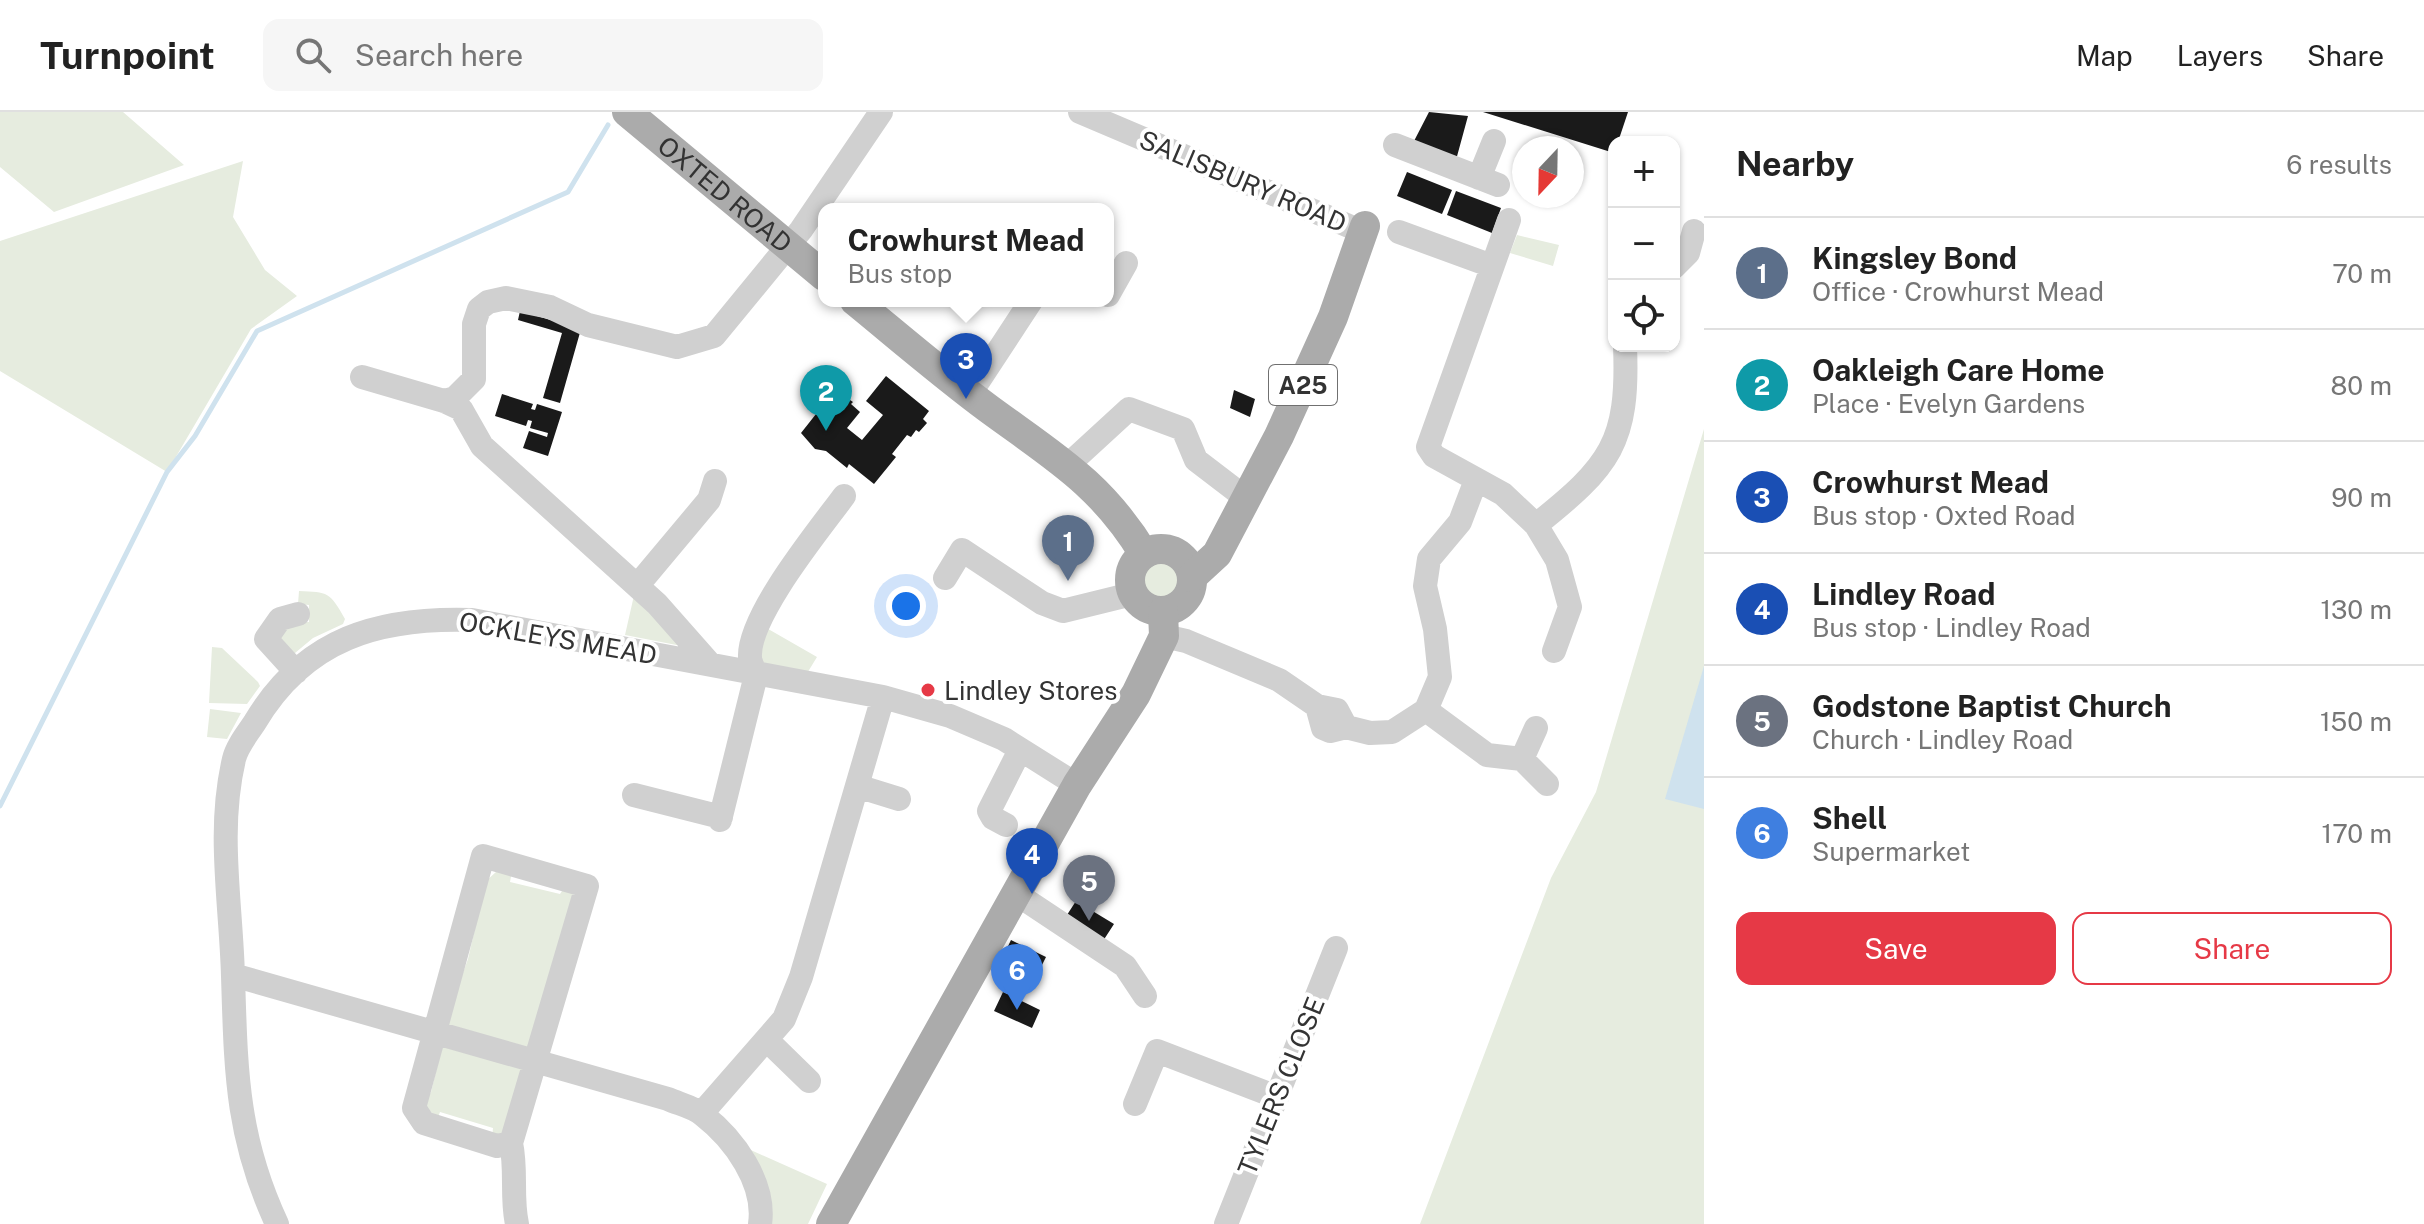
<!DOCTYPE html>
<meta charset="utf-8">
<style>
:root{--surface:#fff;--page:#f6f6f6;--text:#222;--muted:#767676;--line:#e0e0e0;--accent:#e63946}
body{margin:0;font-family:"Public Sans",sans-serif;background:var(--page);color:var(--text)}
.controls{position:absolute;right:24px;top:24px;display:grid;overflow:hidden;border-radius:16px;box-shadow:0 2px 6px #0004}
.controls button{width:72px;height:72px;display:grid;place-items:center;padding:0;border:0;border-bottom:2px solid var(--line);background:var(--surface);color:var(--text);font:40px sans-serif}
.compass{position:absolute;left:1512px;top:24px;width:72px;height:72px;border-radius:50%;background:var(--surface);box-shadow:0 2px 6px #0004;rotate:202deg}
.you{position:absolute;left:906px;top:494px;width:28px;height:28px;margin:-20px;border:6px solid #fff;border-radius:50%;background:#1a73e8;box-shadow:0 0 0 12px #1a73e833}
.badge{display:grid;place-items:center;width:52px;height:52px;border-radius:50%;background:var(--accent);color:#fff;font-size:26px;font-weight:700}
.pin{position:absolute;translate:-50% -66px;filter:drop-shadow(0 2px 4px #0008)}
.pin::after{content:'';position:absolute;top:42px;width:28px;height:24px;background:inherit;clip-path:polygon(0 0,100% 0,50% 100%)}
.popup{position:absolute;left:818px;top:91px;width:296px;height:104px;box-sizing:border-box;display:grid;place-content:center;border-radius:16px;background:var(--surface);filter:drop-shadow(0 2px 6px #0005);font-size:26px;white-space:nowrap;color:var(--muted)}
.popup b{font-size:30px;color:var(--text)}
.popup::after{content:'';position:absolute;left:50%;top:100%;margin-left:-16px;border:16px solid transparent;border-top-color:var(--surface)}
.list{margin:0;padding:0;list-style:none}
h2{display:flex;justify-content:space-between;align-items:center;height:104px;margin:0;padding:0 32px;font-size:34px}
h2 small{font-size:26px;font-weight:400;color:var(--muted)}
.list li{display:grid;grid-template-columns:52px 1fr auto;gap:24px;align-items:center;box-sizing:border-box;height:112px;padding:0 32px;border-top:2px solid var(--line)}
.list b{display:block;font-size:30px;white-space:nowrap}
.list p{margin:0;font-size:26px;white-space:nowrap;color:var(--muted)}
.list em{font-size:26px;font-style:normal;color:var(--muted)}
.actions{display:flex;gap:16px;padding:24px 32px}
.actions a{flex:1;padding:18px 0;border:2px solid var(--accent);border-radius:16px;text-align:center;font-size:28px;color:var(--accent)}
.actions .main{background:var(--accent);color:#fff}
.icon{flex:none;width:44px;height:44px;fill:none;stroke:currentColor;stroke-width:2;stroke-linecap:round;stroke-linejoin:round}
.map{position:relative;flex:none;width:1704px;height:1112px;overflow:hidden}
header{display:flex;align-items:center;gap:48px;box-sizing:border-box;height:112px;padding:0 40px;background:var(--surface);border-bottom:2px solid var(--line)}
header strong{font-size:38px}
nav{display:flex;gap:44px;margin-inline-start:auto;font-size:28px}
.search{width:560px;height:72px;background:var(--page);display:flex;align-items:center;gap:20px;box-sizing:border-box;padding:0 28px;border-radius:16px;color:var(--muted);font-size:30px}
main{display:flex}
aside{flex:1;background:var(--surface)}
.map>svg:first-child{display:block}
</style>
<header>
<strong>Turnpoint</strong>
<div class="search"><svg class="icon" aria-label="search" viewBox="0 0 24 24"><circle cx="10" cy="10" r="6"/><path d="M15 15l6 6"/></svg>Search here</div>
<nav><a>Map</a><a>Layers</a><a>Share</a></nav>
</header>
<main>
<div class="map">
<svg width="1704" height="1112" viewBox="0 0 1704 1112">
<rect width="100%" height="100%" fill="#fff"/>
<path fill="#e6ecdf" d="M 0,0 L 123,0 L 184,53 L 54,100 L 0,55 Z
M 243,49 L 233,105 L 265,158 L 297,184 L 251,217 L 167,360 L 0,259 L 0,129 Z
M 1517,123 L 1559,133 L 1553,154 L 1510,141 Z
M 1704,317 L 1704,1112 L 1420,1112 L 1551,766 L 1596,680 Z
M1139 468a22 22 0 1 1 44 0a22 22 0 1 1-44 0Z
M 299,479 C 328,480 330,480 345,507 L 343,512 L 313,526 L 289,546 L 277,517 L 291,510 L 309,510 L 309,493 L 298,492 Z
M 635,479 L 692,536 L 625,523 Z
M 763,514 L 817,545 L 806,563 L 767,555 L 760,549 Z
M 212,535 L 222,536 L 258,570 L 260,574 L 247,592 L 209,591 Z
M 210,597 L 241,601 L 227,627 L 207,625 Z
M 512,759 L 510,770 L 560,782 L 566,773 L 575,778 L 533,937 L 451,921 L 447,904 L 468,847 L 486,769 L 496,760 Z
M 443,930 L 526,954 L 512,1019 L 492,1026 L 493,1016 L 440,1000 L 437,1008 L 424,991 L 431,980 Z
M 744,1035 L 827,1072 L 808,1112 L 769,1112 Z"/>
<path fill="#cfe2ee" d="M 1704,554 L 1704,697 L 1665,687 Z"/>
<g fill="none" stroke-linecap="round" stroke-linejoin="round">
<path stroke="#cfe2ee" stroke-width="5" d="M 0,694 L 167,360 L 195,324 L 257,219 L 568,80 L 608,13"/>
</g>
<path fill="#1a1a1a" d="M 1429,0 L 1468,4 L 1456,48 L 1413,31 Z
M 1483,0 L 1628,0 L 1618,30 L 1614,30 L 1614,41 Z
M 1407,60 L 1452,78 L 1442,102 L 1397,84 Z
M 1456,79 L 1501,96 L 1492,121 L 1447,103 Z
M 520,199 L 581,217 L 560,291 L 543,286 L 562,221 L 518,208 Z
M 886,264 L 929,299 L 923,307 L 927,311 L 919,320 L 916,318 L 911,325 L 907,323 L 892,342 L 896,345 L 874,372 L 849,352 L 847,356 L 826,339 L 815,337 L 801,321 L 835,278 L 853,290 L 851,292 L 860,300 L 847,316 L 862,328 L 883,303 L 866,289 Z
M 1234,278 L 1255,287 L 1250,305 L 1230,296 Z
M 502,282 L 533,292 L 531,297 L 535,298 L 537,292 L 562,300 L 548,344 L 523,336 L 529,319 L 547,325 L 548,321 L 530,316 L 532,309 L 528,308 L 526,314 L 495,304 Z
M 1076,789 L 1114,812 L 1103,829 L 1065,806 Z
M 1011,828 L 1046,845 L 1028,881 L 993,865 Z
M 1003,880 L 1040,898 L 1032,916 L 994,899 Z"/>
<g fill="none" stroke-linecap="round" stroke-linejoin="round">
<path stroke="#d0d0d0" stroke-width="24" d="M 1080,0 L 1363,120
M 1395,33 L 1498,73
M 1479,66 L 1494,29
M 1509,108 L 1428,335 L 1434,344 L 1503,382 L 1536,413 L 1557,448 L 1570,495 L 1554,539
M 1399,120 L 1492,154
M 1674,155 L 1688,141 L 1694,119
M 1108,183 L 1126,151
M 362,265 L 444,289 L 461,297 L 482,334 L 657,492 L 710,552
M 970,282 L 1031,189
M 444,289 L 455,286 L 474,267 L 474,212 L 479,197 L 488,190 L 506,186 L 550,195 L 588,213 L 677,235 L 714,224 L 801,118 L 881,0
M 1068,353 L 1129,297 L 1183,317 L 1196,348 L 1247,387
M 1536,413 C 1610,354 1629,331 1625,234
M 945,466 L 962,438 L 1042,491 L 1063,499 L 1132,482
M 637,474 L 709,388 L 715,369
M 1164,524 L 1186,529 L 1279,568 L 1317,594 L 1337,598 L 1346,615
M 296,560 L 266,527 L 280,507 L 298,502
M 1317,594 L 1323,616 L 1330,619 L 1346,615 L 1370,621 L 1392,620 L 1426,598 L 1440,565 L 1435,517 L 1425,474 L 1429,447 L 1460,410 L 1476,368
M 1426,598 L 1487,643 L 1522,647 L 1536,616
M 1522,647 L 1547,672
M 857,674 L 899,687
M 634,683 L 721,705
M 720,708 L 756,563 C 754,557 750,550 750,545 C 748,504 819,418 844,384
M 1006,713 L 993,706 L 989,699 L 1020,638
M 483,744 L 587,774 L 511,1031 L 497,1034 L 424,1011 L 414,996 Z
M 1015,781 L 1125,854 L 1145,884
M 233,863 L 668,987 C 679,992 694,995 703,1003 C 734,1027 766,1071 760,1112
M 767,928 L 809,969
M 1135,992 L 1157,939 L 1277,985
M 702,1001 L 784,907 L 801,865 L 883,585 L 950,604 L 1004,627 L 1077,673
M 511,1031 C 517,1058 511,1085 517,1112
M 277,1112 C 236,1024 236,958 233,864 C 231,791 217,719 234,647 C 237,634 248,621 255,610 C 305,526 379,505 472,508 L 883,585
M 1226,1112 L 1336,836"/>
<g stroke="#ababab" stroke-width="30">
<path id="s1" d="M 627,0 L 824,164"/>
<path d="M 855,189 C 899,225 943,263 989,297 C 1053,344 1101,371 1144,442"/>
<circle cx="1161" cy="468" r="31"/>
<path d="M 1192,465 L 1217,442 L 1279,324 L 1333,205 L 1365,114"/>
<path d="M 831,1112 L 1077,673 L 1136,582 L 1164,524 L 1163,500"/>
</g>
</g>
<circle fill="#e63946" stroke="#fff" stroke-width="3" cx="928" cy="578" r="8"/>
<g text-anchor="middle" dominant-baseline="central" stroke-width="8" stroke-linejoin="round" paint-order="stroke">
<rect fill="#fff" stroke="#707070" stroke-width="2" x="1269" y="253" width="68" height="40" rx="6"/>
<g font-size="24" font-weight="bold" fill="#333">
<text x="1303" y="273">A25</text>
</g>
<g font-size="26" fill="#333" stroke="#fff">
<text transform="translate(1243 69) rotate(23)">SALISBURY ROAD</text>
<text stroke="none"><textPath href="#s1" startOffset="128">OXTED ROAD</textPath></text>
<text transform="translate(558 526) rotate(10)">OCKLEYS MEAD</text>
<text transform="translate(1281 974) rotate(-68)">TYLERS CLOSE</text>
</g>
<g font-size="26" fill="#333" stroke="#fff" text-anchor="start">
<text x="944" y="578">Lindley Stores</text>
</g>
</g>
</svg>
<div class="controls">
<button>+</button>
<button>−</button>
<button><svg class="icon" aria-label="locate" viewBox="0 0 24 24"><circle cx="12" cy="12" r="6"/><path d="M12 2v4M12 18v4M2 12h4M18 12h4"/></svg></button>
</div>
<svg class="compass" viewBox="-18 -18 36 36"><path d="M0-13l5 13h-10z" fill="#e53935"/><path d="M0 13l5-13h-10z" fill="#767676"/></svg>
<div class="you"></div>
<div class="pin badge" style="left:1068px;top:469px;background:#5c6f8a">1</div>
<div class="pin badge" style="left:826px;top:319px;background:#0f9aa8">2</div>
<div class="pin badge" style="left:966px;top:287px;background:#1a4fb4">3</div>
<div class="popup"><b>Crowhurst Mead</b>Bus stop</div>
<div class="pin badge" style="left:1032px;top:782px;background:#1a4fb4">4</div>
<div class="pin badge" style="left:1089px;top:809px;background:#6b7280">5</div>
<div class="pin badge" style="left:1017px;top:898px;background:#3f7fe0">6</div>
</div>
<aside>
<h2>Nearby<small>6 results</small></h2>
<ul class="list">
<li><span class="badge" style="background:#5c6f8a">1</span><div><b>Kingsley Bond</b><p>Office · Crowhurst Mead</p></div><em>70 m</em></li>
<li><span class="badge" style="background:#0f9aa8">2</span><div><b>Oakleigh Care Home</b><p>Place · Evelyn Gardens</p></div><em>80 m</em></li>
<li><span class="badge" style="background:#1a4fb4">3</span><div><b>Crowhurst Mead</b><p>Bus stop · Oxted Road</p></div><em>90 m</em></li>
<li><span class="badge" style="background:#1a4fb4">4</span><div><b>Lindley Road</b><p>Bus stop · Lindley Road</p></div><em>130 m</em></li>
<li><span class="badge" style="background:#6b7280">5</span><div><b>Godstone Baptist Church</b><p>Church · Lindley Road</p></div><em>150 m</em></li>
<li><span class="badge" style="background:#3f7fe0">6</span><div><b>Shell</b><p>Supermarket</p></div><em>170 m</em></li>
</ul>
<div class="actions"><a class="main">Save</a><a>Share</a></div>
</aside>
</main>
